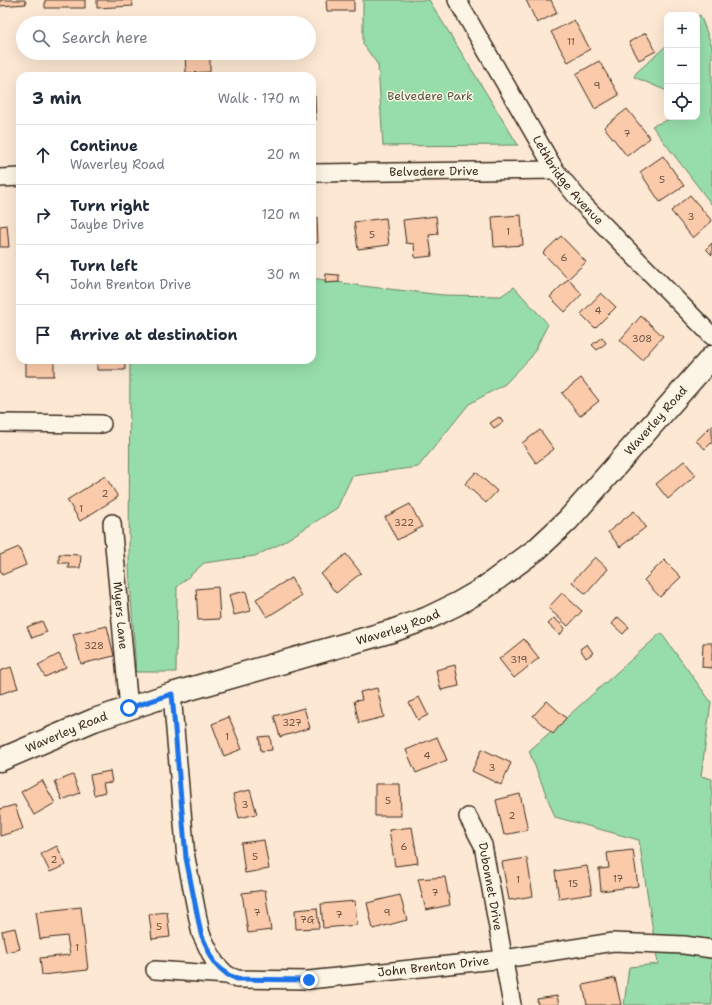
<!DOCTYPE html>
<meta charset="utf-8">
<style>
:root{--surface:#fff;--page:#f6f6f7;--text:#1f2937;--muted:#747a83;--line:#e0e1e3}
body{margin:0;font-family:"Shantell Sans",sans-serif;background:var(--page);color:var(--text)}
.controls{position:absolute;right:12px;top:12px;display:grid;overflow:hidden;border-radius:8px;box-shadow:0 4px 16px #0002}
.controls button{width:36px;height:36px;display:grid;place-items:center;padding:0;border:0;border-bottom:1px solid var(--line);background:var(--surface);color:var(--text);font:20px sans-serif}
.stop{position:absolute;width:12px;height:12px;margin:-9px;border:3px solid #1a73e8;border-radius:50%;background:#fff}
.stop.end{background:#1a73e8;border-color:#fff;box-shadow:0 1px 4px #0008}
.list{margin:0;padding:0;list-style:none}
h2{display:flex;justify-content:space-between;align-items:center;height:52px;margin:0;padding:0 16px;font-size:17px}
h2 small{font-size:13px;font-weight:400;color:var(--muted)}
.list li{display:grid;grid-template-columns:26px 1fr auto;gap:12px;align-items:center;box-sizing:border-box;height:60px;padding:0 16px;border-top:1px solid var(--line)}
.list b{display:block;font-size:15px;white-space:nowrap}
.list p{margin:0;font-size:13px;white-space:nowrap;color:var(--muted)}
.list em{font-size:13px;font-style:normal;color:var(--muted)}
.icon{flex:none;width:22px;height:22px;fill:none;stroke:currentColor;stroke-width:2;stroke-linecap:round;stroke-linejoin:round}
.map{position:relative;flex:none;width:712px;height:1005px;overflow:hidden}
.search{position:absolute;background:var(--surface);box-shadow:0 4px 16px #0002;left:16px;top:16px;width:300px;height:44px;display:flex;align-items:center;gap:10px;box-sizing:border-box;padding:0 14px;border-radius:22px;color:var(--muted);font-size:15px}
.panel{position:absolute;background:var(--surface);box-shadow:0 4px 16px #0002;left:16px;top:72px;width:300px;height:292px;border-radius:12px}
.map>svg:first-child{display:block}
</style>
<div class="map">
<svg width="712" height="1005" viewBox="0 0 712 1005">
<rect width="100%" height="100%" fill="#fce8d3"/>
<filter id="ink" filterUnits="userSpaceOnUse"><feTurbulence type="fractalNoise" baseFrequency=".025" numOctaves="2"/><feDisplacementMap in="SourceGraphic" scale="8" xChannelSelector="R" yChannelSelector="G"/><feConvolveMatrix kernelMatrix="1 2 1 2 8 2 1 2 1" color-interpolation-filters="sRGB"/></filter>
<g filter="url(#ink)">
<path fill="#97ddab" stroke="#698464" d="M 363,0 L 429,0 L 518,145 L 383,146 L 378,65 L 363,44 Z
M 700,15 L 712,46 L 712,205 L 652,126 L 676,117 L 697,117 L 697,17 Z
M 667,45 L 667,91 L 634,77 L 636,73 Z
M 312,278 L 362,286 L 443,295 L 501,296 L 514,287 L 548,324 L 532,356 L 505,384 L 469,404 L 418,467 L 352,476 L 337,508 L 280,544 L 255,556 L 204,563 L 177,587 L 176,672 L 136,672 L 129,567 L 130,360 L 312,360 Z
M 661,633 L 711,702 L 701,776 L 712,779 L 712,1005 L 624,1005 L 629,967 L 658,964 L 639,840 L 555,817 L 529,751 Z"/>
<path fill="#fbcaaa" stroke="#3b2a1e" d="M 0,0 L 25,0 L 26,4 L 0,6 Z
M 45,0 L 85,0 L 85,8 L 45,8 Z
M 97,0 L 132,0 L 133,6 L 97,8 Z
M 326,0 L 354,0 L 354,11 L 327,11 Z
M 526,0 L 551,0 L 557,13 L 537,23 Z
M 574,20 L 590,49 L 568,62 L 551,32 Z
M 646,33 L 656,51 L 639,60 L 629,42 Z
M 210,53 L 210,72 L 186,73 L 185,54 Z
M 599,61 L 619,95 L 595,109 L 576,74 Z
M 312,96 L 315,96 L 316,120 L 312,120 Z
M 627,109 L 650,138 L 627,156 L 604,127 Z
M 663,156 L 684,186 L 660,202 L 640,172 Z
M 690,195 L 712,221 L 693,238 L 671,211 Z
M 521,215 L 523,245 L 494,247 L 492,217 Z
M 436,216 L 438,234 L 429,235 L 432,256 L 415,258 L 414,244 L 406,243 L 403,220 Z
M 312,217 L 317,217 L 318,243 L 312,243 Z
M 386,218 L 389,245 L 358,249 L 354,222 Z
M 7,225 L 9,247 L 0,247 L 0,226 Z
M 561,236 L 586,262 L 568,279 L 543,253 Z
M 712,243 L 712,255 L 706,249 Z
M 326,274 L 339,275 L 339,282 L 325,283 Z
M 568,279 L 582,294 L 565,312 L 550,297 Z
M 601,293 L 616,307 L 595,328 L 581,314 Z
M 641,316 L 663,336 L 642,360 L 620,340 Z
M 602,337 L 606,343 L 597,350 L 592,345 Z
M 26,360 L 54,360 L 54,376 L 26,376 Z
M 97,360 L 125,360 L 125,370 L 97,370 Z
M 581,378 L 599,401 L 580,416 L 562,393 Z
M 499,417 L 503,422 L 494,428 L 490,423 Z
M 712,425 L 712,444 L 711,443 L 705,449 L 696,441 Z
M 540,430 L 554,449 L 536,463 L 522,443 Z
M 684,461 L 696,475 L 668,499 L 656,484 Z
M 476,472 L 497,491 L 486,503 L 465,484 Z
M 105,476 L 118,497 L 80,521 L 67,500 Z
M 410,504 L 422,527 L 397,540 L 385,517 Z
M 634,511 L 646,527 L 620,547 L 608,532 Z
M 19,547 L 26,565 L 2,575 L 0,569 L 0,555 Z
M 59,554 L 81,555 L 80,568 L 68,568 L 69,563 L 59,563 Z
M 346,554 L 361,573 L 336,593 L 321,574 Z
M 595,557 L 608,569 L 586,594 L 572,582 Z
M 664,560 L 681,577 L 660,597 L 644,580 Z
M 291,578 L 301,596 L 267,617 L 256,599 Z
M 218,587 L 220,619 L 198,620 L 196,589 Z
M 246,591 L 251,611 L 234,615 L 229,595 Z
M 562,593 L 582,611 L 568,626 L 548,608 Z
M 618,617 L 629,627 L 623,634 L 612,624 Z
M 554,618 L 565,628 L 560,635 L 548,624 Z
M 42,621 L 47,632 L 32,638 L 27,627 Z
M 107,626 L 114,656 L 81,664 L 73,634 Z
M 524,639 L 539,658 L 514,678 L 499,659 Z
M 703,643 L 712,643 L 712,668 L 702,667 Z
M 587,644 L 593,653 L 586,658 L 580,649 Z
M 59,654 L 66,667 L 45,677 L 38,665 Z
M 455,665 L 459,686 L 441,690 L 436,670 Z
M 11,667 L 18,688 L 0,694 L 0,671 Z
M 377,688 L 384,717 L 359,723 L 354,701 L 362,700 L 360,692 Z
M 419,697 L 428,715 L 418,720 L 409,703 Z
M 547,701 L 566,718 L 553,734 L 533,716 Z
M 304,708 L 310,728 L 280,737 L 274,716 Z
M 229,717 L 242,749 L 224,756 L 212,724 Z
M 270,736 L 272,750 L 261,751 L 259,737 Z
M 437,737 L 447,760 L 416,773 L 406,750 Z
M 482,749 L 511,763 L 501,785 L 472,771 Z
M 110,771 L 112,782 L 103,783 L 105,792 L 94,795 L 90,775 Z
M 73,775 L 80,793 L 62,800 L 55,782 Z
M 42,780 L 55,803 L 34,815 L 21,792 Z
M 375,784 L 400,784 L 401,816 L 375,816 Z
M 250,790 L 257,814 L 239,818 L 233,794 Z
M 520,794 L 528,830 L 504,835 L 496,800 Z
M 15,805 L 23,829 L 0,836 L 0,809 Z
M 412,827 L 418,863 L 395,866 L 389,830 Z
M 264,840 L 269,869 L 245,873 L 241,843 Z
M 57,846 L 66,865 L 50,872 L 41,854 Z
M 633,850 L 638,886 L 601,891 L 599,869 L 609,868 L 607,853 Z
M 527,858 L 533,896 L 509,900 L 502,862 Z
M 587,866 L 592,894 L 559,899 L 555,871 Z
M 445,877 L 450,905 L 426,910 L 418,879 Z
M 265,890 L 271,930 L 248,933 L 242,893 Z
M 400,895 L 407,920 L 373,929 L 367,903 Z
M 355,901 L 357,925 L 323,928 L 321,904 Z
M 81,907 L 88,970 L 42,975 L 40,958 L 70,955 L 67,936 L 40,939 L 36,912 Z
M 317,908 L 319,928 L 296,929 L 295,910 Z
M 167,912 L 170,937 L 152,939 L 149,914 Z
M 15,928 L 20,949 L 6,952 L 2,931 Z
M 615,978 L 621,1005 L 587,1005 L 583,985 Z
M 557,996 L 559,1005 L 538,1005 L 537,999 Z"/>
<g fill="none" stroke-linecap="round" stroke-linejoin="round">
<g stroke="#3b2a1e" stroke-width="20">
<g id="street">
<path id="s1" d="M 457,0 L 555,170 L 582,203 L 712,336"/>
<path id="s2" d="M 312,173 L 555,170"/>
<path d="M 0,178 L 20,177"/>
<path d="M 0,423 L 102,424"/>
<path id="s3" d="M 112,523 L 129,709"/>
<path d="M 172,694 L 186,858 L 201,934 L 215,963 L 227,975"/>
<path id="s4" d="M 468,817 L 483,845 L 512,1005"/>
<path id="s5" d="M 155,970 L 227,975 L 237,979 L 309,980 L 504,959 L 613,942 L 684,945 L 712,949"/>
</g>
</g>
<g stroke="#3b2a1e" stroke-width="25">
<g id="secondary">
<path id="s6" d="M 0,760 L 94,720 L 172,694 L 392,631 L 428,618 L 457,604 L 483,589 L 537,549 L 568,520 L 712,357"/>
</g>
</g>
<use href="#street" stroke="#fcf5e5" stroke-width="17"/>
<use href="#secondary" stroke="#fcf5e5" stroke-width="22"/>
</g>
</g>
<g fill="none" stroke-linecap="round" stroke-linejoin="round" filter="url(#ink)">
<path stroke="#1a73e8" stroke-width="5" d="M 129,708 L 172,694 L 186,858 L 201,934 L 214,963 L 228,975 L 237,979 L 309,980"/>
</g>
<g text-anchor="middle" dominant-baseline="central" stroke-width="3" stroke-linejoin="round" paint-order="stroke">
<g font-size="10" fill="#6b5241">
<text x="571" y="41">11</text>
<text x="597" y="85">9</text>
<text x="627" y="133">7</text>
<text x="662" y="179">5</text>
<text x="691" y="216">3</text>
<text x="508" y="231">1</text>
<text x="372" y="234">5</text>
<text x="564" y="257">6</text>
<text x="598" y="310">4</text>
<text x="642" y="338">308</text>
<text x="105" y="493">2</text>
<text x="81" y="508">1</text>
<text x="404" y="522">322</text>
<text x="94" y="645">328</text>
<text x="519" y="659">319</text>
<text x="292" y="722">327</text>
<text x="227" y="736">1</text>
<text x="427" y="755">4</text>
<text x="492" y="767">3</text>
<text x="388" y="800">5</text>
<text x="245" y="804">3</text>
<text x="512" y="815">2</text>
<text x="404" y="846">6</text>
<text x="255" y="856">5</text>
<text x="54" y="859">2</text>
<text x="618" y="878">17</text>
<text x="518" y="879">1</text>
<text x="573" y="883">15</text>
<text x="435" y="892">7</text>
<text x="257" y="912">7</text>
<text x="387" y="912">9</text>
<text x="339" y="914">7</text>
<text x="307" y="919">7G</text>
<text x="159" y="926">5</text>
<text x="77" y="947">1</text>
</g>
<g font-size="12" fill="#525741" stroke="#fcf5e5">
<text x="430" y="96">Belvedere Park</text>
</g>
<g font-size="12" fill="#3b2a1e" stroke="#fcf5e5">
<text stroke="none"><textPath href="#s2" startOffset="122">Belvedere Drive</textPath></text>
<text stroke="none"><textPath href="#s1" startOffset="212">Lethbridge Avenue</textPath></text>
<text stroke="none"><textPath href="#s6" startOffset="756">Waverley Road</textPath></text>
<text stroke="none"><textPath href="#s3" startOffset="93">Myers Lane</textPath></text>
<text stroke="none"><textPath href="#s6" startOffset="420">Waverley Road</textPath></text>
<text stroke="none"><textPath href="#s6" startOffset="72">Waverley Road</textPath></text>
<text stroke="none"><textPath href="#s4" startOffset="74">Dubonnet Drive</textPath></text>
<text stroke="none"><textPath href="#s5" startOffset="280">John Brenton Drive</textPath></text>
</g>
</g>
</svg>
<div class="controls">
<button>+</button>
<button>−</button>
<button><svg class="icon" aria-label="locate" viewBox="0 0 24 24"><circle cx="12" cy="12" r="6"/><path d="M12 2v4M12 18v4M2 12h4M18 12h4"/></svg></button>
</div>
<div class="stop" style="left:129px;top:708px"></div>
<div class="stop end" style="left:309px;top:980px"></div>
<div class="search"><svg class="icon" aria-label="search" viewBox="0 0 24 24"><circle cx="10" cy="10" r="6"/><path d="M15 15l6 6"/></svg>Search here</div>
<section class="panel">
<h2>3 min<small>Walk · 170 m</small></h2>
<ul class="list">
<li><svg class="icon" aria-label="ahead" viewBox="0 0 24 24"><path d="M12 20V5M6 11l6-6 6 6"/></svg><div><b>Continue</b><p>Waverley Road</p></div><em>20 m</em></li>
<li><svg class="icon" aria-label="right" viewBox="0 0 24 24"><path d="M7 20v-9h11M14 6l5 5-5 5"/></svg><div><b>Turn right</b><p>Jaybe Drive</p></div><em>120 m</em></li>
<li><svg class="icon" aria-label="left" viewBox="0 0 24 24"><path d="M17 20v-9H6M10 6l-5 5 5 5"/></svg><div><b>Turn left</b><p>John Brenton Drive</p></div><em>30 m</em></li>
<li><svg class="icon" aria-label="arrive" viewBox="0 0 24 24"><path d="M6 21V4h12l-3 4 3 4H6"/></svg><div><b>Arrive at destination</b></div></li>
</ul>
</section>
</div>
